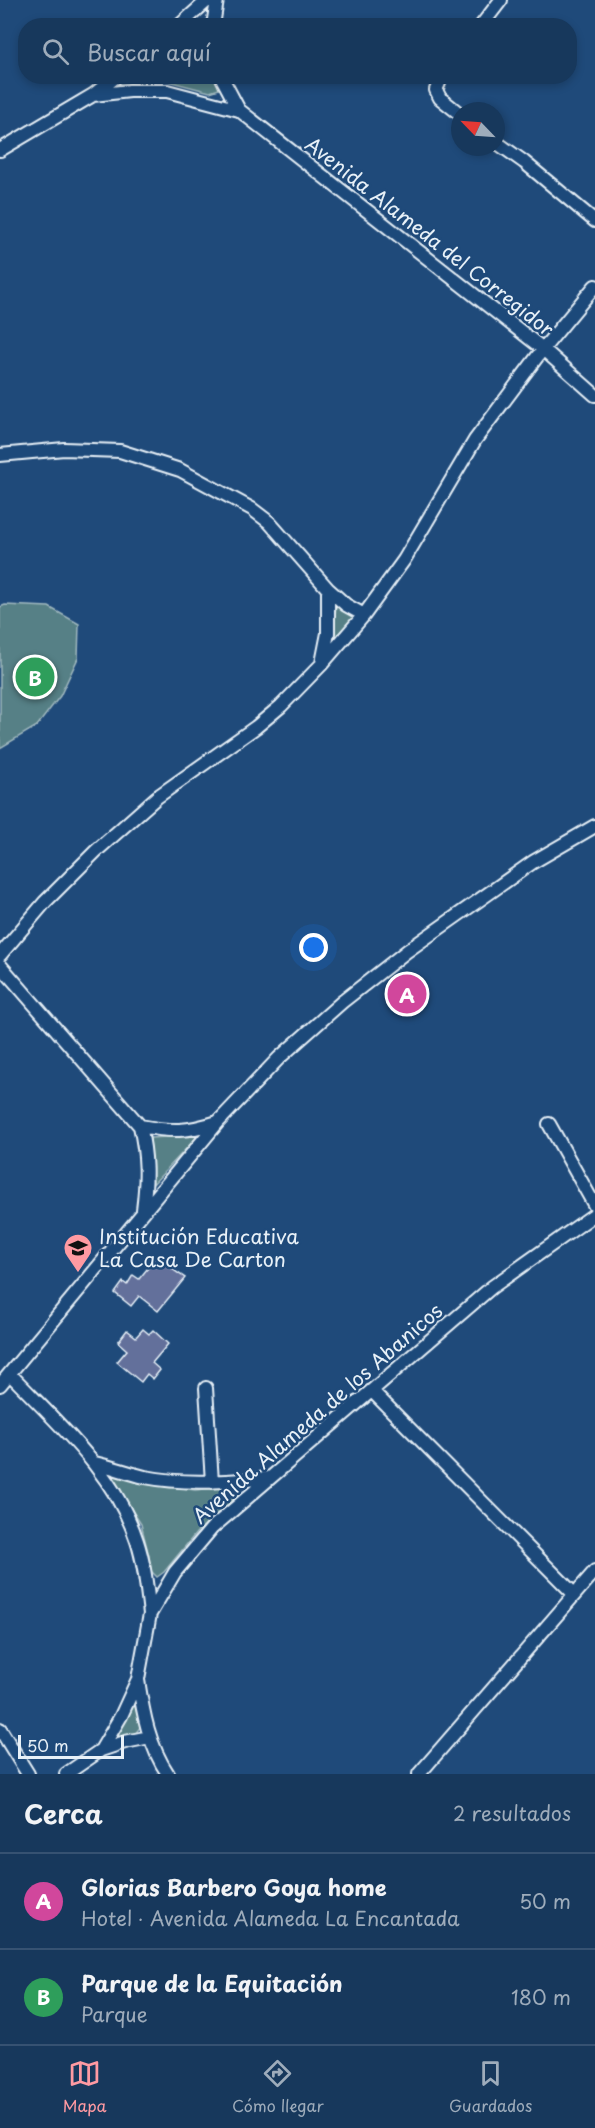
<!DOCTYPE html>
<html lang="es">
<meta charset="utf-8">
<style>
:root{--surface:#17385c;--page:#203f62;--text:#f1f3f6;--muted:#9eacbb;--line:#365272;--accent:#ff9aa2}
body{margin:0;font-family:"Playpen Sans",sans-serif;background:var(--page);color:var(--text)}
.compass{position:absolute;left:451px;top:102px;width:54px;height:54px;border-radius:50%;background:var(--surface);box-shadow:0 3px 9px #0003;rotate:295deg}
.scale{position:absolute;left:18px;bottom:15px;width:106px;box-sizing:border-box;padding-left:6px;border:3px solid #e8f1f8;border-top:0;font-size:16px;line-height:21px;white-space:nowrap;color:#e8f1f8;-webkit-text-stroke:4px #1f4a7a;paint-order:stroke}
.you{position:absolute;left:314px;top:948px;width:21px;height:21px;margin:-15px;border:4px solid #fff;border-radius:50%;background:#1a73e8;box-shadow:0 0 0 9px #1a73e833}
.badge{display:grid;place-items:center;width:39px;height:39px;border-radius:50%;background:var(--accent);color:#fff;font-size:20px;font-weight:700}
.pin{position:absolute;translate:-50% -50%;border:3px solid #fff;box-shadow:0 2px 6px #0006}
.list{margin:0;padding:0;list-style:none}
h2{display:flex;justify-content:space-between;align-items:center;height:78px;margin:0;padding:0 24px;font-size:26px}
h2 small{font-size:20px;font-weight:400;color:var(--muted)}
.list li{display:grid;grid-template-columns:39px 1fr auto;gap:18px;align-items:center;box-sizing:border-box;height:96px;padding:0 24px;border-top:2px solid var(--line)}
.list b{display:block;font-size:22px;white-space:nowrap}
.list p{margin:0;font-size:20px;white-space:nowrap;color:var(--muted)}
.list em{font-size:20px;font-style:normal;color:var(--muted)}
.icon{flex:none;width:33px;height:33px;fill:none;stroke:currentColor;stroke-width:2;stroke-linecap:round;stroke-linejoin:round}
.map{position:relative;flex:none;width:595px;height:1774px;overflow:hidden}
.search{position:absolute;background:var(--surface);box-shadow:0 3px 9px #0003;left:18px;right:18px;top:18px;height:66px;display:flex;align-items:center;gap:15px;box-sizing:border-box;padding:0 21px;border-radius:24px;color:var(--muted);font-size:22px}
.sheet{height:270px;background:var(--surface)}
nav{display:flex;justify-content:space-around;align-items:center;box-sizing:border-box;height:84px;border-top:2px solid var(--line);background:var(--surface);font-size:16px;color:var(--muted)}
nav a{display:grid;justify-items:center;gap:3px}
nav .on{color:var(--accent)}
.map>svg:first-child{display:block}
</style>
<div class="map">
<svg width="595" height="1774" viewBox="0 0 595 1774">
<rect width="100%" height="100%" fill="#1f4a7a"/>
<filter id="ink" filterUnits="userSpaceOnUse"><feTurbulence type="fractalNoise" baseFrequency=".0167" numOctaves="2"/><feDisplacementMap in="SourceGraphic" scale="12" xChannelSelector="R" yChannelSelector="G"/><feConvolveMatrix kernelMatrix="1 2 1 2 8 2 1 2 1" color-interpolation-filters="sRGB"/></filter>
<g filter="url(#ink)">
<path fill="#578086" stroke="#a0b8bf" stroke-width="1.5" d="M 123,77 L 215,77 L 219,89 L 210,92 L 164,80 L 119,83 Z
M 5,605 L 49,607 L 79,624 L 78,658 L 60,696 L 37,726 L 0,748 L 0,607 Z
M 336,605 L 354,618 L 333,639 Z
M 199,1135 L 153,1184 L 150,1138 Z
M 110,1472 L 137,1481 L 195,1490 L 235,1486 L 239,1489 L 239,1494 L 197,1532 L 164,1572 L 157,1577 L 151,1571 L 149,1556 L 141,1524 L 111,1478 L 109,1474 Z
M 134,1703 L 141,1726 L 135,1734 L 117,1737 Z"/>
<path fill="#646f9b" stroke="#e8f1f8" stroke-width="1.5" d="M 156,1258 L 185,1278 L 158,1311 L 139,1296 L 131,1306 L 115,1293 L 123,1282 L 127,1285 L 133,1275 L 139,1279 Z
M 143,1329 L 149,1334 L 153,1330 L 168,1344 L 152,1363 L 160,1370 L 153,1379 L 147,1374 L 141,1382 L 117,1362 L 127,1350 L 118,1342 L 127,1330 L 136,1337 Z"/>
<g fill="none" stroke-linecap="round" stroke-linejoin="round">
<g stroke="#e8f1f8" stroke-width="16">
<path id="minor" d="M 179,26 L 208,0
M 213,26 L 217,0
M 481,26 L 501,0
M 221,76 L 239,110
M 442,76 L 436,90 L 440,98 L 460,114
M 93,95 L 130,91 L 167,91 L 239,110 L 543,349 L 595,395
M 496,142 L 524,162 L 595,221
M 0,150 L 93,95 L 117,76
M 0,455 L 64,449 L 120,451 L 180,470 L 252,509 L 269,522 L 328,589 L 346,605 L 364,615
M 322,663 L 328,633 L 328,589
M 0,955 L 45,902 L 96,851 L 157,797 L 256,727 L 281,706 L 321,665 L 364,615 L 404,560 L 475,440 L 543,349 L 595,286
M 0,965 L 140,1126 C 147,1157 147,1178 143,1210
M 549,1124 L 595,1206
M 140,1126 C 173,1132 186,1132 218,1122
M 11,1375 C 59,1425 115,1473 137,1541 C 145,1565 147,1590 150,1614
M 0,1385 L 219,1121 L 279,1058 L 342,1002 L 407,951 L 533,862 L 595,826
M 206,1388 L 212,1482
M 372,1391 L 574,1594
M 95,1463 C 112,1467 128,1473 145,1477 C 186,1485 228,1481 270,1478
M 138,1680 C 143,1713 149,1746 168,1774
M 0,1729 L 28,1774
M 101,1750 L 125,1742 L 150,1737
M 66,1774 L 101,1750 L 121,1716 L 138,1679 L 150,1614 L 175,1572 L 212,1528 L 492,1287 L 595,1214
M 419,1774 L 595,1571"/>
</g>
<use href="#minor" stroke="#1f4a7a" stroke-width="12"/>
</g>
</g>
<defs>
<g id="school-pin" transform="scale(1.5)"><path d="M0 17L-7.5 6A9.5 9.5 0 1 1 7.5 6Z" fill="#ff9aa2" stroke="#1f4a7a"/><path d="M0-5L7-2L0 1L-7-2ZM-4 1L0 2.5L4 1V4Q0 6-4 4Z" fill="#111"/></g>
</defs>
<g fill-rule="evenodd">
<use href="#school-pin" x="78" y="1248"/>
</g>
<g text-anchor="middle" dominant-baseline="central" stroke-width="5" stroke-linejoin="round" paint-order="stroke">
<g font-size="20" fill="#e8f1f8" stroke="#1f4a7a">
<text transform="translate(430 236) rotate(38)">Avenida Alameda del Corregidor</text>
<text transform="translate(317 1413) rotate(-41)">Avenida Alameda de los Abanicos</text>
</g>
<g font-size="20" fill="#e8f1f8" stroke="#1f4a7a" text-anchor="start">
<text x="99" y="1236">Institución Educativa<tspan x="99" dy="23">La Casa De Carton</tspan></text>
</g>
</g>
</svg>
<svg class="compass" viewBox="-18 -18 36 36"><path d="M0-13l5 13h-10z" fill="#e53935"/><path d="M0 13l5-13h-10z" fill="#9eacbb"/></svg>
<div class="scale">50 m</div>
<div class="you"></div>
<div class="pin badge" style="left:407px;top:994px;background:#d1479c">A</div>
<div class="pin badge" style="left:35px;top:677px;background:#2e9e5b">B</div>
<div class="search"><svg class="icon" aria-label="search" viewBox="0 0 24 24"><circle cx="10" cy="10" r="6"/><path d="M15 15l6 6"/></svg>Buscar aquí</div>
</div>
<section class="sheet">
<h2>Cerca<small>2 resultados</small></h2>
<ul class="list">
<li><span class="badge" style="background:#d1479c">A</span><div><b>Glorias Barbero Goya home</b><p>Hotel · Avenida Alameda La Encantada</p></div><em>50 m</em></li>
<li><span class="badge" style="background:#2e9e5b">B</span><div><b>Parque de la Equitación</b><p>Parque</p></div><em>180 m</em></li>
</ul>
</section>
<nav>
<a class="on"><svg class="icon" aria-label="map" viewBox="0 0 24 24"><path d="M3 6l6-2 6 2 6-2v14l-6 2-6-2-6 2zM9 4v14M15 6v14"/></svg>Mapa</a>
<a><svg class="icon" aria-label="directions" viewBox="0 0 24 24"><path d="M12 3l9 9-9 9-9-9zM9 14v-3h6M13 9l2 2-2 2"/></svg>Cómo llegar</a>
<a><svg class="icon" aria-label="saved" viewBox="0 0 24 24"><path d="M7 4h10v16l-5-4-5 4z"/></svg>Guardados</a>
</nav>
